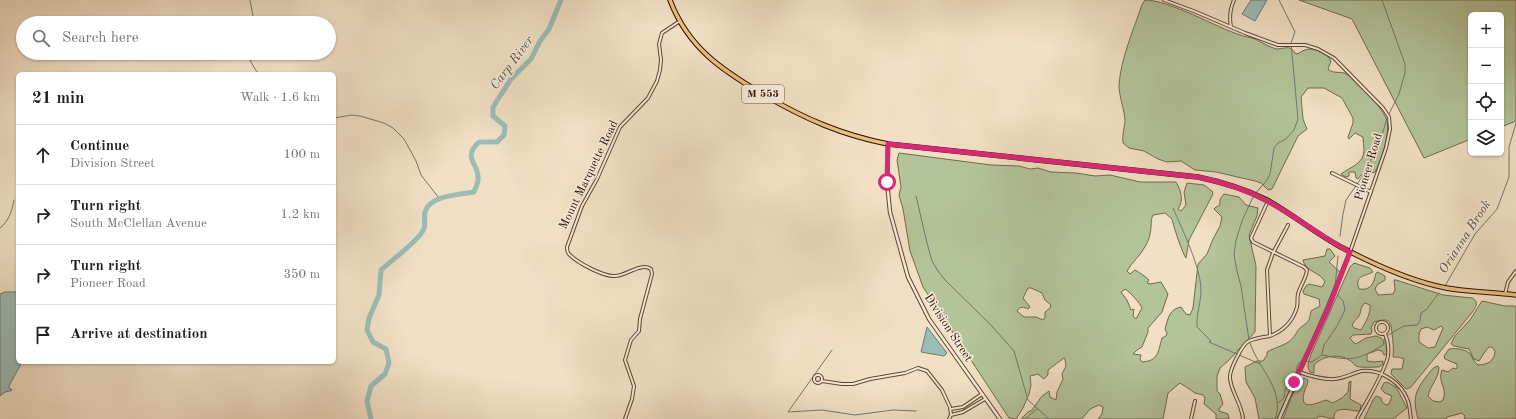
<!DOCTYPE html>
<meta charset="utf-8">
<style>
:root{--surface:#fff;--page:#f2f2f2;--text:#222;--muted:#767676;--line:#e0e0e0}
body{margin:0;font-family:"Old Standard TT",serif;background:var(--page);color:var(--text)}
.controls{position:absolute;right:12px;top:12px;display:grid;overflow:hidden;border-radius:6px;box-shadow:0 1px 3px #0004}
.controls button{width:36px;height:36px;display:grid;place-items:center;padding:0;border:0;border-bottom:1px solid var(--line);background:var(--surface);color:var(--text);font:20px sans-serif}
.stop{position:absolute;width:12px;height:12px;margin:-9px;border:3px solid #db2777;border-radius:50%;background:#fff}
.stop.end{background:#db2777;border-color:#fff;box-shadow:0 1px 4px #0008}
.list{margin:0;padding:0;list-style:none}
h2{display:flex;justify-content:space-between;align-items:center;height:52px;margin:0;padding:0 16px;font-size:17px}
h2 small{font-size:13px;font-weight:400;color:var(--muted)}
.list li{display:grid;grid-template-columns:26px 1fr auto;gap:12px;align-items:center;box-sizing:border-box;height:60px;padding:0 16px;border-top:1px solid var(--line)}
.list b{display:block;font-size:15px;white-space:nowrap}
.list p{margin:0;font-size:13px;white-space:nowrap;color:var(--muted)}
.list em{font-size:13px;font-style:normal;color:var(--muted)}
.icon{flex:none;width:22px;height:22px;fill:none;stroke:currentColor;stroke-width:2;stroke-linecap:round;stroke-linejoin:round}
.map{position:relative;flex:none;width:1516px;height:419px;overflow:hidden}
.search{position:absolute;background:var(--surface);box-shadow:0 1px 3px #0004;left:16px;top:16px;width:320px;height:44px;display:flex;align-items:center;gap:10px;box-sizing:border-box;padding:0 14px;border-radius:22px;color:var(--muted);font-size:15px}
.panel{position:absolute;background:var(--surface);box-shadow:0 1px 3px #0004;left:16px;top:72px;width:320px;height:292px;border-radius:6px}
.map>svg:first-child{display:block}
</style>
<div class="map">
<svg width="1516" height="419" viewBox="0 0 1516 419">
<rect width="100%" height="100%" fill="#f1e0c5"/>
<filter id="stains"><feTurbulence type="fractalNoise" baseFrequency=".005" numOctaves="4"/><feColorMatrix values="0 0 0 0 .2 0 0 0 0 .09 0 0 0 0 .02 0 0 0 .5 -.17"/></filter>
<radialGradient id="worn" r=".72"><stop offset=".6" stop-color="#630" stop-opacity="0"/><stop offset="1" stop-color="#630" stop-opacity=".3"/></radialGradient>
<path fill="#b3c39a" stroke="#716a4d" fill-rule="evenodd" d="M 1145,0 C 1169,0 1216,27 1240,35 C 1245,37 1250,37 1255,39 C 1261,42 1271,48 1277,49 C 1281,49 1286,47 1290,48 C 1293,49 1294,52 1296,54 C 1299,54 1301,51 1305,50 C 1314,47 1326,52 1331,61 L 1328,69 C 1334,75 1342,70 1348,75 C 1359,83 1384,109 1387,121 C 1390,133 1381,162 1375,172 L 1361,175 L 1358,179 L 1356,178 L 1355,172 L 1349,172 L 1349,176 L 1346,177 L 1341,174 C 1350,167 1364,164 1364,150 C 1364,146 1363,141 1363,137 L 1355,133 L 1349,139 L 1348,137 L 1353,123 L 1353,118 L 1342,98 L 1324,88 L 1308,88 L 1301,97 L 1303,119 L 1307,129 L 1298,136 L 1272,189 L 1268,190 L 1261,183 L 1255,181 L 1216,172 L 1195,170 L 1181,161 L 1167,162 L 1158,159 L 1144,151 L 1129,148 L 1123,143 C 1122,136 1124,129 1125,122 C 1125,110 1119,98 1119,85 C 1121,58 1133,31 1142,5 Z
M 1299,0 L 1516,0 L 1516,121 L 1501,127 L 1501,15 L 1471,15 L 1471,139 L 1424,158 L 1352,19 Z
M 899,153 L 991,165 L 1019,166 L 1030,169 L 1038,168 L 1051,172 L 1076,173 L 1095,176 L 1110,175 L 1140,182 L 1176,182 C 1181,190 1184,201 1178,209 L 1181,211 L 1186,205 L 1184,192 L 1187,183 L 1204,185 L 1212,191 L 1213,194 L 1189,240 L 1186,258 C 1183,255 1173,225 1172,219 L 1165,213 L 1153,215 C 1150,221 1152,227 1150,234 C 1150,237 1147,243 1146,245 C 1141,255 1132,262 1127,271 L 1130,274 L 1135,270 C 1139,272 1146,277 1149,280 L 1147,283 L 1150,284 L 1161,282 L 1168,294 L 1162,312 L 1148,328 L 1148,332 L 1142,347 L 1137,350 L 1133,354 L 1141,355 L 1140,359 L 1142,362 C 1159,361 1158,351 1162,338 L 1166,336 L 1167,333 L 1165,329 C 1168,319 1169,309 1181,307 L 1186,314 L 1190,315 L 1193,308 L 1198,264 L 1207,254 L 1213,239 L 1220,226 L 1222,217 L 1214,209 L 1216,207 L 1220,205 C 1219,200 1221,197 1224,194 L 1239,197 L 1246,205 L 1258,208 L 1257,216 L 1249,235 L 1256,266 L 1255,332 L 1228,361 L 1220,368 L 1217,376 L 1217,391 L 1220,394 L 1223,404 L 1219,409 L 1219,411 L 1228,414 L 1229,419 L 1216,419 L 1216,414 L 1204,404 L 1205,398 L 1203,395 L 1195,393 L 1180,383 L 1168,393 L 1163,419 L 1098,419 L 1102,414 L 1103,407 L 1099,405 L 1090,409 L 1082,419 L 1021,419 L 1028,412 L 1032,410 L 1042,396 L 1049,391 L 1050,397 L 1056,400 L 1057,392 L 1063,379 L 1062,374 L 1066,366 L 1065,359 L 1064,358 L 1048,370 L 1048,375 L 1044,379 L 1038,374 L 1030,376 L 1031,385 L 1029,394 L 1023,408 L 1016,419 L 1009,418 L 923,287 L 910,251 L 903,209 L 899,195 L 901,187 L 897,160 ZM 1028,288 L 1031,288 L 1042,293 L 1045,300 L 1051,305 L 1050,308 L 1045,312 L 1045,317 L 1043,320 L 1036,317 L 1024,317 L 1017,311 C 1020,306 1024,307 1028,309 L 1030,307 L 1023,298 ZM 1125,289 C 1130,292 1140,303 1142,308 L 1136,319 L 1133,316 L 1134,309 L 1131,310 L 1127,300 L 1121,292 Z
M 1327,249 L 1330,249 L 1335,256 L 1329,262 L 1340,272 L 1337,283 L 1277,419 L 1259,419 L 1255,398 L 1246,382 L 1245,367 L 1257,361 L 1263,361 L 1267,355 L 1267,352 C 1275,347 1285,346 1292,339 C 1295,336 1297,331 1300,328 C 1309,321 1309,323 1311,311 L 1320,306 L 1319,299 L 1304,294 L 1303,291 L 1306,286 L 1309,284 L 1322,287 L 1325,282 C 1321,272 1305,272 1303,260 L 1325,256 Z
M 1354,263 L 1370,268 L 1373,272 C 1366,276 1354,275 1359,289 C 1371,291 1374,283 1376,273 L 1378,272 L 1385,276 L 1385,280 L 1377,285 L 1375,289 L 1378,295 L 1393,294 L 1395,290 L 1394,280 L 1396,280 L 1443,295 L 1472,298 C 1481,302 1474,310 1470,315 L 1411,387 L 1407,389 L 1405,388 L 1391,374 L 1392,369 L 1402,369 L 1404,359 L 1398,357 L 1393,357 C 1394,349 1393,342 1392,334 C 1391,319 1388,318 1374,322 L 1371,328 L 1372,330 L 1371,334 L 1353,335 L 1350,338 L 1353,342 L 1356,344 L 1366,338 L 1376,336 L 1381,338 L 1386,344 L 1387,354 L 1384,355 L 1382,351 L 1378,350 L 1367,354 L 1367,361 L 1374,362 L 1383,361 L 1383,364 C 1381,365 1381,367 1378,367 C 1374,367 1359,368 1356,366 C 1353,364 1352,361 1349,360 C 1339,353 1322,356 1314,365 L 1314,373 L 1310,372 C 1306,366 1309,361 1311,354 L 1350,267 ZM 1365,303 L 1370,305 C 1371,314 1365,323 1361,330 L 1354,328 L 1352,325 C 1354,321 1356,320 1359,316 C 1362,311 1359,309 1365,303 ZM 1441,326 L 1443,328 L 1435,347 L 1428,348 L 1419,342 L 1419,334 L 1421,329 L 1427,327 L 1434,330 Z
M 1482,301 L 1505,306 L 1516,306 L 1516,419 L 1464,419 L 1465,416 L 1462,413 L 1447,417 L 1446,419 L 1418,419 C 1413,400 1414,392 1426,377 C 1430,372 1432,368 1437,366 L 1439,367 C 1439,378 1430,386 1428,396 L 1433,401 L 1440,402 L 1443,400 C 1448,387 1437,383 1442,370 L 1448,372 L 1453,368 L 1456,369 L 1457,368 L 1457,364 L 1445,359 L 1444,356 L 1449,349 C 1456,348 1467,349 1471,355 C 1473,359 1474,362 1478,365 C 1487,365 1495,361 1495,351 L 1492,347 L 1489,347 L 1484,353 L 1479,361 L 1474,359 L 1469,349 L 1454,346 L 1451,344 L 1455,336 L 1470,320 Z
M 1304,378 L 1308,380 C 1308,385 1305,388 1304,393 C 1299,413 1319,402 1326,400 L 1333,403 L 1342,398 L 1348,392 L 1349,382 L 1351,381 L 1350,399 L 1361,405 L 1360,411 C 1353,412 1333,403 1334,419 C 1328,419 1325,416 1319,416 L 1317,419 L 1283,419 C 1287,409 1295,383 1304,378 Z
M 1387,382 L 1396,387 L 1407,408 L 1393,419 L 1364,419 L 1373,400 L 1376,396 L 1381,398 L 1382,402 L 1386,405 L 1389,404 L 1392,396 L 1385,393 L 1381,389 L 1384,383 Z"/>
<path fill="#9bbdb7" stroke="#70786e" d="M 1251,0 L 1267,0 L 1255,21 L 1242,14 Z
M 5,292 L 18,292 L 18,362 L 22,362 L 9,386 L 9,388 L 12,390 L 10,391 L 5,392 L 0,396 L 0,294 Z
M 927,327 L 947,353 L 944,356 L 921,352 Z"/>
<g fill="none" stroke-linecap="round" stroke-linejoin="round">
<path stroke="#70786e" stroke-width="1" d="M 249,23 L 253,16 L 250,0
M 246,53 L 255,69 L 259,74
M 334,118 L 352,115 L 360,116 L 384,123 L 393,128 L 404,139 L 416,161 L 421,175 L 439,198
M 916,196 L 927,243 L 932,261 L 938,271 L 945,280 L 990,324 L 1014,351 L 1028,400 L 1049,419
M 1173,208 C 1182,229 1201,268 1201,290 C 1201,303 1196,314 1197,327 L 1211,341 L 1209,342 L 1260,364
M 0,228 C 9,221 12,211 14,200
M 1340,236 L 1343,214 L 1346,200 L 1364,174 L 1380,142 L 1387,118 L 1399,94 L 1405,73 L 1405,64 L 1382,0
M 1445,286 L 1475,234 L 1497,209 L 1509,177 L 1509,147 L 1516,123
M 1335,287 L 1338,256
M 1388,335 L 1404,326 L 1417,325 L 1420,321 L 1421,313 L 1426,310 L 1439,293
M 1249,340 L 1241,286 L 1237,271 L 1234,255 L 1236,240 L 1242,221 L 1254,195 L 1267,180 L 1270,174 L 1274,148 L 1278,143 L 1286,139 L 1294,130 L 1298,119 L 1291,43 L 1295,32 L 1279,0
M 1250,343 C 1258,368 1286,391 1275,419
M 832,350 L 788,412 L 822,410 L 855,415 L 893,410 L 916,411
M 1322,354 L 1324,345 L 1337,326 L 1345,310 L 1343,301 L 1336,293
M 1278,403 L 1284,398 L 1285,389 C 1294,382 1295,375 1298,364 L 1302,361 L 1312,362 L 1322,355 C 1351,361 1357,361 1383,345 L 1385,336
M 1025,419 L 1037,409"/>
<path stroke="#9bbdb7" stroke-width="5" d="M 371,419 L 367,401 L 371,386 L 385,374 L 389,363 L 386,349 L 373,342 L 367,330 L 369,318 L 379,295 L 381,270 C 393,259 409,248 420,235 C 428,225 423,222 425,212 C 430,195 459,195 474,192 C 475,189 478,184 478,180 C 480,163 461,159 479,142 L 497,142 L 504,135 L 505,126 L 493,116 L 493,107 L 511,79 L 531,59 L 540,41 L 549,29 L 561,0"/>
<g stroke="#604531" stroke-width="4">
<path id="minor" d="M 1164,0 L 1196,12 L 1245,33 L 1278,45 L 1305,45 L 1318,49 L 1334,58 L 1383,108 L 1389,117 L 1390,129 L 1386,148 L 1350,252
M 1231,27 C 1229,17 1230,9 1234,0
M 1332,173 L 1371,192
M 1268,201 L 1251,238 L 1253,242 L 1304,267 L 1307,270 C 1306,279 1300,286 1298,294 C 1297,298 1298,303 1297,307 C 1293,321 1283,331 1270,336
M 1505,294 L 1508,282 L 1516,271
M1376 328a6 6 0 1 1 12 0a6 6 0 1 1-12 0Z
M 1299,372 C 1310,376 1323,380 1335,379 C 1345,378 1353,373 1362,371 C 1381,369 1402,383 1408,401 C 1410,407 1410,413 1411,419
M814 379a4 4 0 1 1 8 0a4 4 0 1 1-8 0Z
M 822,381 L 842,384 L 853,384 L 870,379 L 905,373 L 918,368 L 927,371 L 942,390 L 950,407 L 951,415 L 949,419
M 951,409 L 963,407 L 982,394
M 951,415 L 963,412 L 985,399
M 625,419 L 632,399 L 634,386 L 625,360 L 631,340 L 639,331 L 640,319 L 652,274 L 651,269 C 641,262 626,276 615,276 C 604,277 578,263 570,255 C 567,253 567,250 567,247 L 582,206 L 597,179 L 620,127 L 648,98 L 657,81 L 660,70 L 661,60 L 659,44 L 662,33 L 680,21
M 1191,419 L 1195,401
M 1243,419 C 1242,404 1231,392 1230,378 C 1229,371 1242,344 1249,341 C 1255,338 1263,337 1270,336 L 1267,270 L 1273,253 L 1288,225
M 1357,419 C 1365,404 1385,372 1388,356 C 1389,348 1388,341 1385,334"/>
</g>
<g stroke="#604531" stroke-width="4.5">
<path id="tertiary" d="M 888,144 L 887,182 L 890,212 L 908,277 L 929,319 L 1000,419
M 1279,419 L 1327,309 L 1350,252"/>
</g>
<g stroke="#2f1100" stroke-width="5.5">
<path id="primary" d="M 670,0 C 688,48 722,70 764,95 C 805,119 842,135 888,144 L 1198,177 C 1222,182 1245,189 1267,200 C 1292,214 1314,232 1339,246 C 1371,263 1410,281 1446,288 C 1469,292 1493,292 1516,295"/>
</g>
<use href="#minor" stroke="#f6ebd9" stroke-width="2"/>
<use href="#tertiary" stroke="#f6ebd9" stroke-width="2.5"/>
<use href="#primary" stroke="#e8c082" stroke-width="3.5"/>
</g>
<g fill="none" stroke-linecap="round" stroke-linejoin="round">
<path stroke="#db2777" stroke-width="5" d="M 887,182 L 888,144 L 1198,177 C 1222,182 1245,189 1267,201 C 1296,216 1321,237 1350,252 L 1328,309 L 1294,382"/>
</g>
<g text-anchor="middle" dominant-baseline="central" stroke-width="3" stroke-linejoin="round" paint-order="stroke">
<rect fill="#f6ebd9" stroke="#6b5241" stroke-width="1" x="742" y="85" width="42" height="18" rx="3"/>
<g font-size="11" font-weight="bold" fill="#2f1100">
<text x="763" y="94">M 553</text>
</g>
<g font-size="12" fill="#2f1100" stroke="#f6ebd9">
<text transform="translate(1369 167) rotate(-73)">Pioneer Road</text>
<text transform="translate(589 175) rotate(-64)">Mount Marquette Road</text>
<text transform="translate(948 328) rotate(57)">Division Street</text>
</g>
<g font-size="13" font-style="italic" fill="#554d40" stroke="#f6ebd9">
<text transform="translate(512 63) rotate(-53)">Carp River</text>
<text transform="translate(1465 237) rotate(-57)">Orianna Brook</text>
</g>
</g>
<rect width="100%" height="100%" filter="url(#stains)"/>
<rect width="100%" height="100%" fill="url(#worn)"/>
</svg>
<div class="controls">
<button>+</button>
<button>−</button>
<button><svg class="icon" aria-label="locate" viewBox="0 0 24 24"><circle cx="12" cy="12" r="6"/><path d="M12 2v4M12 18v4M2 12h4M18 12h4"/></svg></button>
<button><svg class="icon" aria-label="layers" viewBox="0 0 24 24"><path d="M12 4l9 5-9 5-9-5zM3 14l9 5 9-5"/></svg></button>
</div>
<div class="stop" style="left:887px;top:182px"></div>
<div class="stop end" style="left:1294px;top:382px"></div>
<div class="search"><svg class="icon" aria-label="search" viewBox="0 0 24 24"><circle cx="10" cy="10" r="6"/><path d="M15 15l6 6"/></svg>Search here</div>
<section class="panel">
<h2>21 min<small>Walk · 1.6 km</small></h2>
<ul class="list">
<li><svg class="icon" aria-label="ahead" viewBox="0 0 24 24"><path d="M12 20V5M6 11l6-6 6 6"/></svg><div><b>Continue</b><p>Division Street</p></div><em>100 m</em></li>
<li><svg class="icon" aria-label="right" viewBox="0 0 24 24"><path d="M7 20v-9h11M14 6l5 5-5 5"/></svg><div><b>Turn right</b><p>South McClellan Avenue</p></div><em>1.2 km</em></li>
<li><svg class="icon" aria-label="right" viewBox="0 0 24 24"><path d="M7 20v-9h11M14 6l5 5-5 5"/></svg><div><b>Turn right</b><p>Pioneer Road</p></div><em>350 m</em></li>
<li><svg class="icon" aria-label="arrive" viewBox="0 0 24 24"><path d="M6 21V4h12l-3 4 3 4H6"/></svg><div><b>Arrive at destination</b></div></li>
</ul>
</section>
</div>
